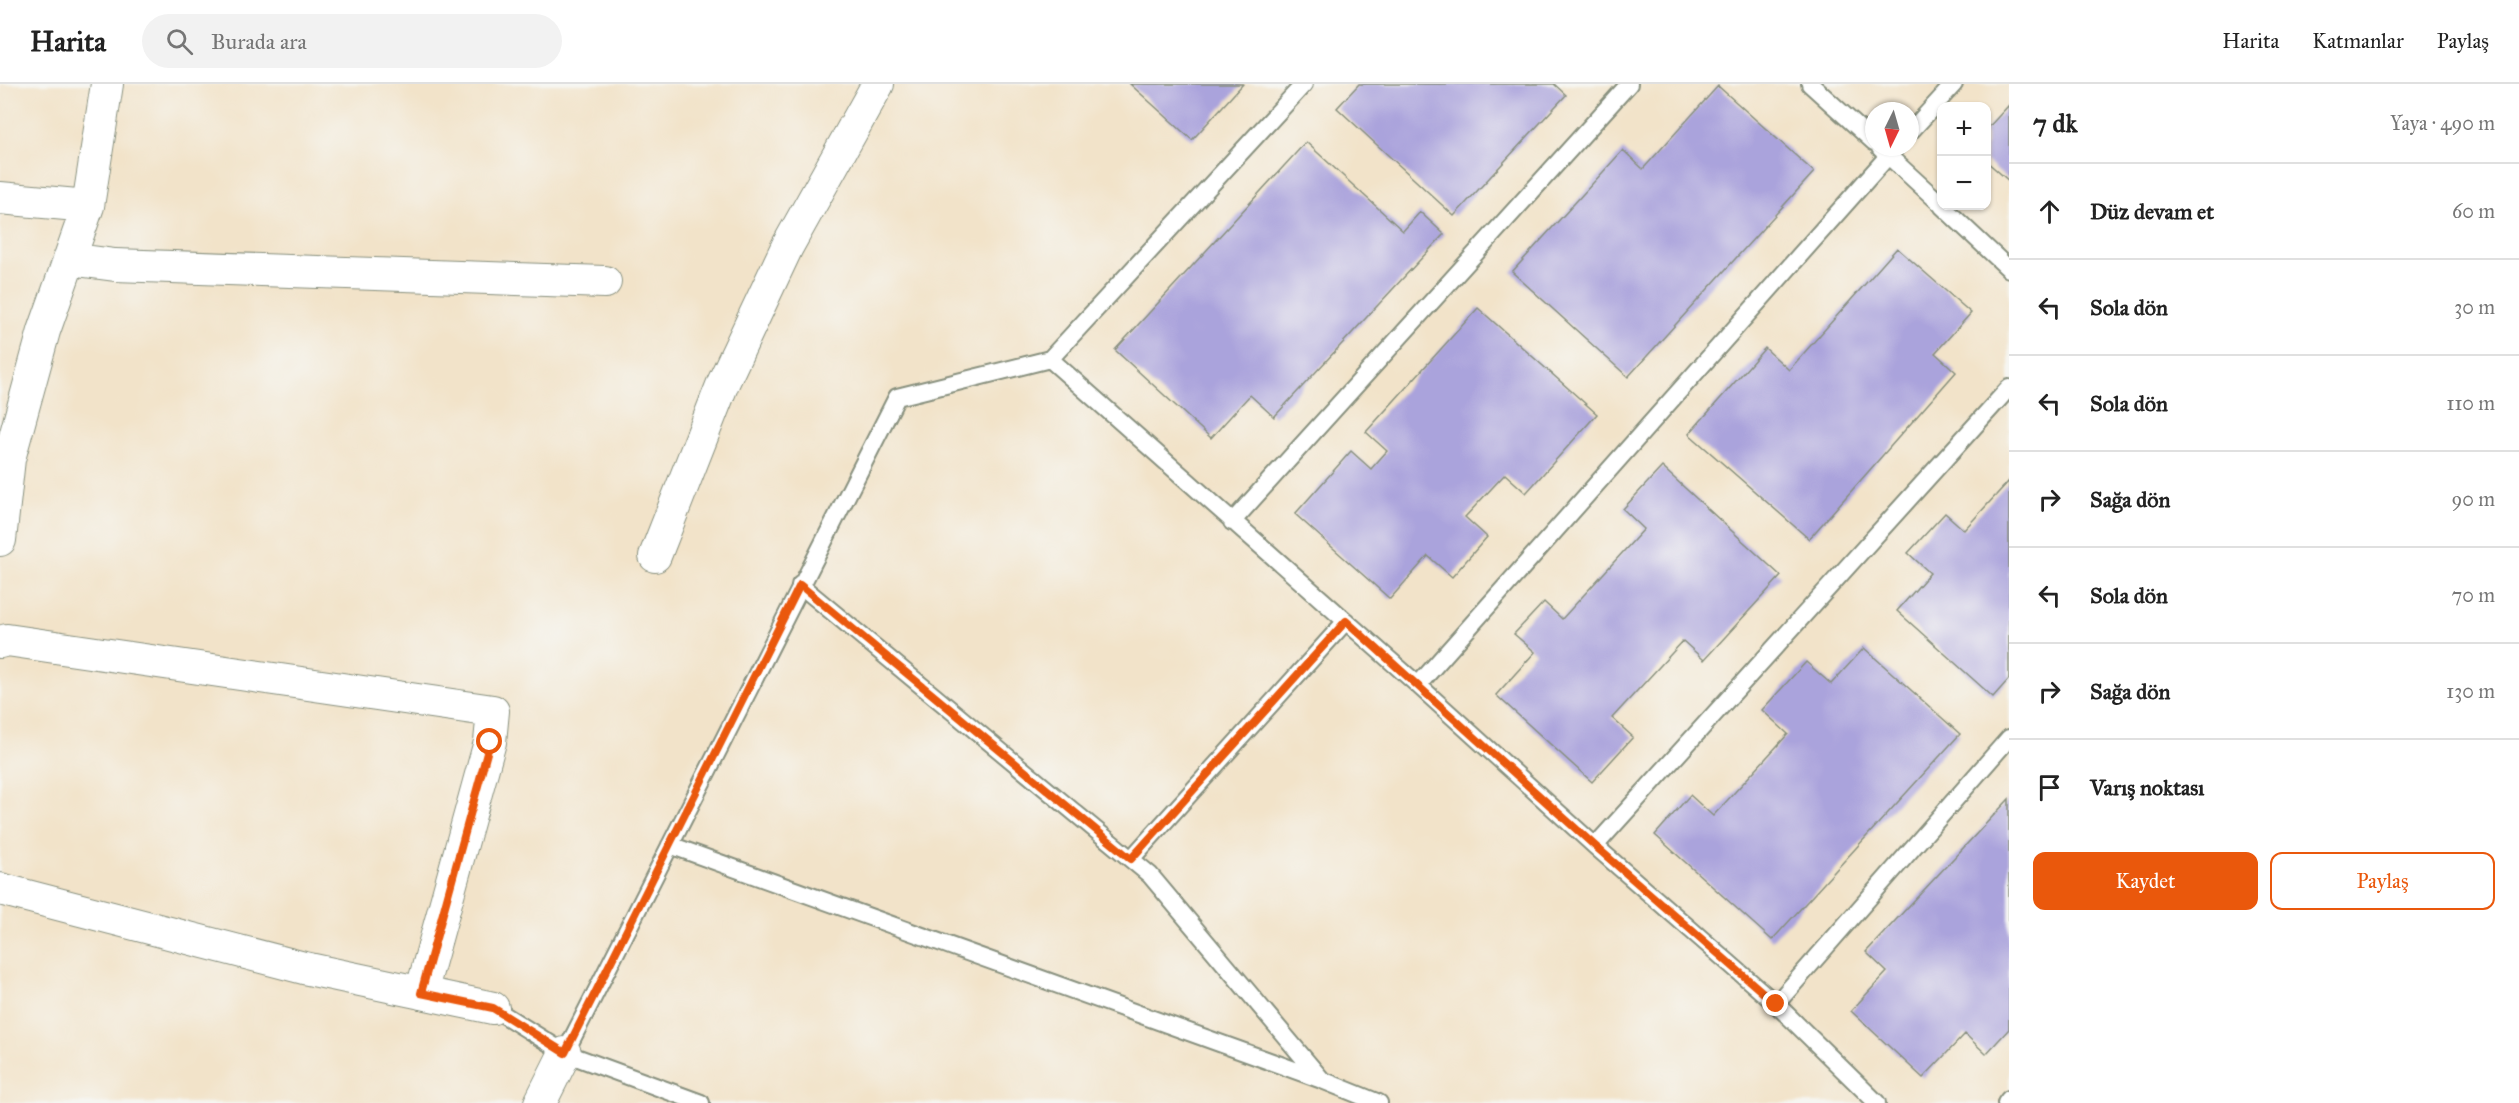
<!DOCTYPE html>
<html lang="tr">
<meta charset="utf-8">
<style>
:root{--surface:#fff;--page:#f2f2f2;--text:#222;--muted:#767676;--line:#e0e0e0;--accent:#ea580c}
body{margin:0;font-family:"IM FELL Great Primer",serif;background:var(--page);color:var(--text)}
.controls{position:absolute;right:18px;top:18px;display:grid;overflow:hidden;border-radius:12px;box-shadow:0 2px 4px #0004}
.controls button{width:54px;height:54px;display:grid;place-items:center;padding:0;border:0;border-bottom:2px solid var(--line);background:var(--surface);color:var(--text);font:30px sans-serif}
.compass{position:absolute;left:1865px;top:18px;width:54px;height:54px;border-radius:50%;background:var(--surface);box-shadow:0 2px 4px #0004;rotate:185deg}
.stop{position:absolute;width:18px;height:18px;margin:-14px;border:4px solid #ea580c;border-radius:50%;background:#fff}
.stop.end{background:#ea580c;border-color:#fff;box-shadow:0 2px 6px #0008}
.list{margin:0;padding:0;list-style:none}
h2{display:flex;justify-content:space-between;align-items:center;height:78px;margin:0;padding:0 24px;font-size:26px}
h2 small{font-size:20px;font-weight:400;color:var(--muted)}
.list li{display:grid;grid-template-columns:39px 1fr auto;gap:18px;align-items:center;box-sizing:border-box;height:96px;padding:0 24px;border-top:2px solid var(--line)}
.list b{display:block;font-size:22px;white-space:nowrap}
.list em{font-size:20px;font-style:normal;color:var(--muted)}
.actions{display:flex;gap:12px;padding:18px 24px}
.actions a{flex:1;padding:14px 0;border:2px solid var(--accent);border-radius:12px;text-align:center;font-size:21px;color:var(--accent)}
.actions .main{background:var(--accent);color:#fff}
.icon{flex:none;width:33px;height:33px;fill:none;stroke:currentColor;stroke-width:2;stroke-linecap:round;stroke-linejoin:round}
.map{position:relative;flex:none;width:2009px;height:1019px;overflow:hidden}
header{display:flex;align-items:center;gap:36px;box-sizing:border-box;height:84px;padding:0 30px;background:var(--surface);border-bottom:2px solid var(--line)}
header strong{font-size:28px}
nav{display:flex;gap:33px;margin-inline-start:auto;font-size:21px}
.search{width:420px;height:54px;background:var(--page);display:flex;align-items:center;gap:15px;box-sizing:border-box;padding:0 21px;border-radius:33px;color:var(--muted);font-size:22px}
main{display:flex}
aside{flex:1;background:var(--surface)}
.map>svg:first-child{display:block}
</style>
<header>
<strong>Harita</strong>
<div class="search"><svg class="icon" aria-label="search" viewBox="0 0 24 24"><circle cx="10" cy="10" r="6"/><path d="M15 15l6 6"/></svg>Burada ara</div>
<nav><a>Harita</a><a>Katmanlar</a><a>Paylaş</a></nav>
</header>
<main>
<div class="map">
<svg width="2009" height="1019" viewBox="0 0 2009 1019">
<rect width="100%" height="100%" fill="#f6f6f2"/>
<filter id="ink" filterUnits="userSpaceOnUse"><feTurbulence type="fractalNoise" baseFrequency=".0167" numOctaves="2"/><feDisplacementMap in="SourceGraphic" scale="12" xChannelSelector="R" yChannelSelector="G"/><feConvolveMatrix kernelMatrix="1 2 1 2 8 2 1 2 1" color-interpolation-filters="sRGB"/></filter>
<filter id="wash" filterUnits="userSpaceOnUse"><feTurbulence type="fractalNoise" baseFrequency=".008" numOctaves="4" result="noise"/><feDisplacementMap in="SourceGraphic" scale="24" xChannelSelector="R" yChannelSelector="G"/><feGaussianBlur stdDeviation="1.35" result="paint"/><feColorMatrix in="noise" values="0 0 0 0 0 0 0 0 0 0 0 0 0 0 0 0 0 1.4 0 .05"/><feComposite in="paint" operator="in"/></filter>
<g filter="url(#wash)">
<rect width="100%" height="100%" fill="#f2e3c9"/>
<g id="blocks">
<path fill="#aaa3dc" d="M 1130,0 L 1243,0 L 1192,56 Z
M 1359,0 L 1554,0 L 1566,11 L 1454,132 L 1337,24 Z
M 1718,2 L 1814,88 L 1628,293 L 1512,188 L 1623,66 L 1643,85 Z
M 2009,21 L 2009,97 L 1986,77 L 1986,46 Z
M 1306,58 L 1403,147 L 1420,128 L 1444,150 L 1274,333 L 1250,311 L 1211,354 L 1115,266 Z
M 1897,164 L 1971,229 L 1935,269 L 1956,288 L 1809,455 L 1689,350 L 1765,264 L 1789,286 Z
M 1478,224 L 1597,330 L 1526,409 L 1505,390 L 1465,433 L 1487,453 L 1452,493 L 1428,472 L 1390,515 L 1295,430 L 1351,367 L 1371,385 L 1387,367 L 1366,348 Z
M 1662,383 L 1781,492 L 1704,576 L 1683,557 L 1612,634 L 1633,653 L 1592,698 L 1496,611 L 1535,568 L 1514,550 L 1544,518 L 1562,535 L 1644,445 L 1623,425 Z
M 2009,397 L 2009,595 L 1993,613 L 1897,527 L 1930,489 L 1908,469 L 1945,429 L 1964,446 Z
M 1864,564 L 1960,650 L 1772,856 L 1655,751 L 1690,711 L 1713,732 L 1788,650 L 1762,626 L 1806,578 L 1831,600 Z
M 2009,715 L 2009,945 L 1986,970 L 1965,950 L 1923,994 L 1851,927 L 1887,888 L 1866,868 Z"/>
</g>
</g>
<g filter="url(#ink)">
<use href="#blocks" fill-opacity="0" stroke="#88907e" stroke-width="1.5"/>
<g fill="none" stroke-linecap="round" stroke-linejoin="round">
<g stroke="#88907e" stroke-width="20">
<path id="service" d="M 1810,0 L 1874,58
M 1910,48 L 1954,0
M 1880,64 L 1942,121
M 1942,122 L 2009,185
M 1050,275 L 1304,0
M 1232,438 L 1629,0
M 800,501 L 1150,791 L 1322,996
M 1418,601 L 1896,63
M 670,761 L 1322,996 L 1379,1019
M 1595,762 L 2009,304
M 1131,775 L 1346,537
M 1776,920 L 2009,654
M 493,924 L 565,969 L 701,1019
M 565,969 L 897,313 L 1050,275 L 1418,601 L 1595,762 L 1776,920 L 1877,1019
M 2006,1019 L 2009,1015"/>
</g>
<g stroke="#88907e" stroke-width="34">
<path id="minor" d="M 0,114 L 88,122
M 69,175 L 115,181 L 605,198
M 0,456 L 9,375 L 44,247 L 88,122 L 107,0
M 655,472 L 723,299 L 787,163 L 878,0
M 0,558 L 7,556 L 493,627 L 490,658 L 421,909
M 0,805 L 304,884 L 493,924
M 540,1019 L 565,969"/>
</g>
<use href="#service" stroke="#fff" stroke-width="16"/>
<use href="#minor" stroke="#fff" stroke-width="32"/>
</g>
</g>
<g fill="none" stroke-linecap="round" stroke-linejoin="round" filter="url(#ink)">
<path stroke="#ea580c" stroke-width="8" d="M 490,658 L 421,909 L 493,924 L 565,969 L 800,501 L 1131,775 L 1346,537 L 1595,762 L 1776,920"/>
</g>
</svg>
<div class="controls">
<button>+</button>
<button>−</button>
</div>
<svg class="compass" viewBox="-18 -18 36 36"><path d="M0-13l5 13h-10z" fill="#e53935"/><path d="M0 13l5-13h-10z" fill="#767676"/></svg>
<div class="stop" style="left:490px;top:658px"></div>
<div class="stop end" style="left:1776px;top:920px"></div>
</div>
<aside>
<h2>7 dk<small>Yaya · 490 m</small></h2>
<ul class="list">
<li><svg class="icon" aria-label="ahead" viewBox="0 0 24 24"><path d="M12 20V5M6 11l6-6 6 6"/></svg><div><b>Düz devam et</b></div><em>60 m</em></li>
<li><svg class="icon" aria-label="left" viewBox="0 0 24 24"><path d="M17 20v-9H6M10 6l-5 5 5 5"/></svg><div><b>Sola dön</b></div><em>30 m</em></li>
<li><svg class="icon" aria-label="left" viewBox="0 0 24 24"><path d="M17 20v-9H6M10 6l-5 5 5 5"/></svg><div><b>Sola dön</b></div><em>110 m</em></li>
<li><svg class="icon" aria-label="right" viewBox="0 0 24 24"><path d="M7 20v-9h11M14 6l5 5-5 5"/></svg><div><b>Sağa dön</b></div><em>90 m</em></li>
<li><svg class="icon" aria-label="left" viewBox="0 0 24 24"><path d="M17 20v-9H6M10 6l-5 5 5 5"/></svg><div><b>Sola dön</b></div><em>70 m</em></li>
<li><svg class="icon" aria-label="right" viewBox="0 0 24 24"><path d="M7 20v-9h11M14 6l5 5-5 5"/></svg><div><b>Sağa dön</b></div><em>130 m</em></li>
<li><svg class="icon" aria-label="arrive" viewBox="0 0 24 24"><path d="M6 21V4h12l-3 4 3 4H6"/></svg><div><b>Varış noktası</b></div></li>
</ul>
<div class="actions"><a class="main">Kaydet</a><a>Paylaş</a></div>
</aside>
</main>
